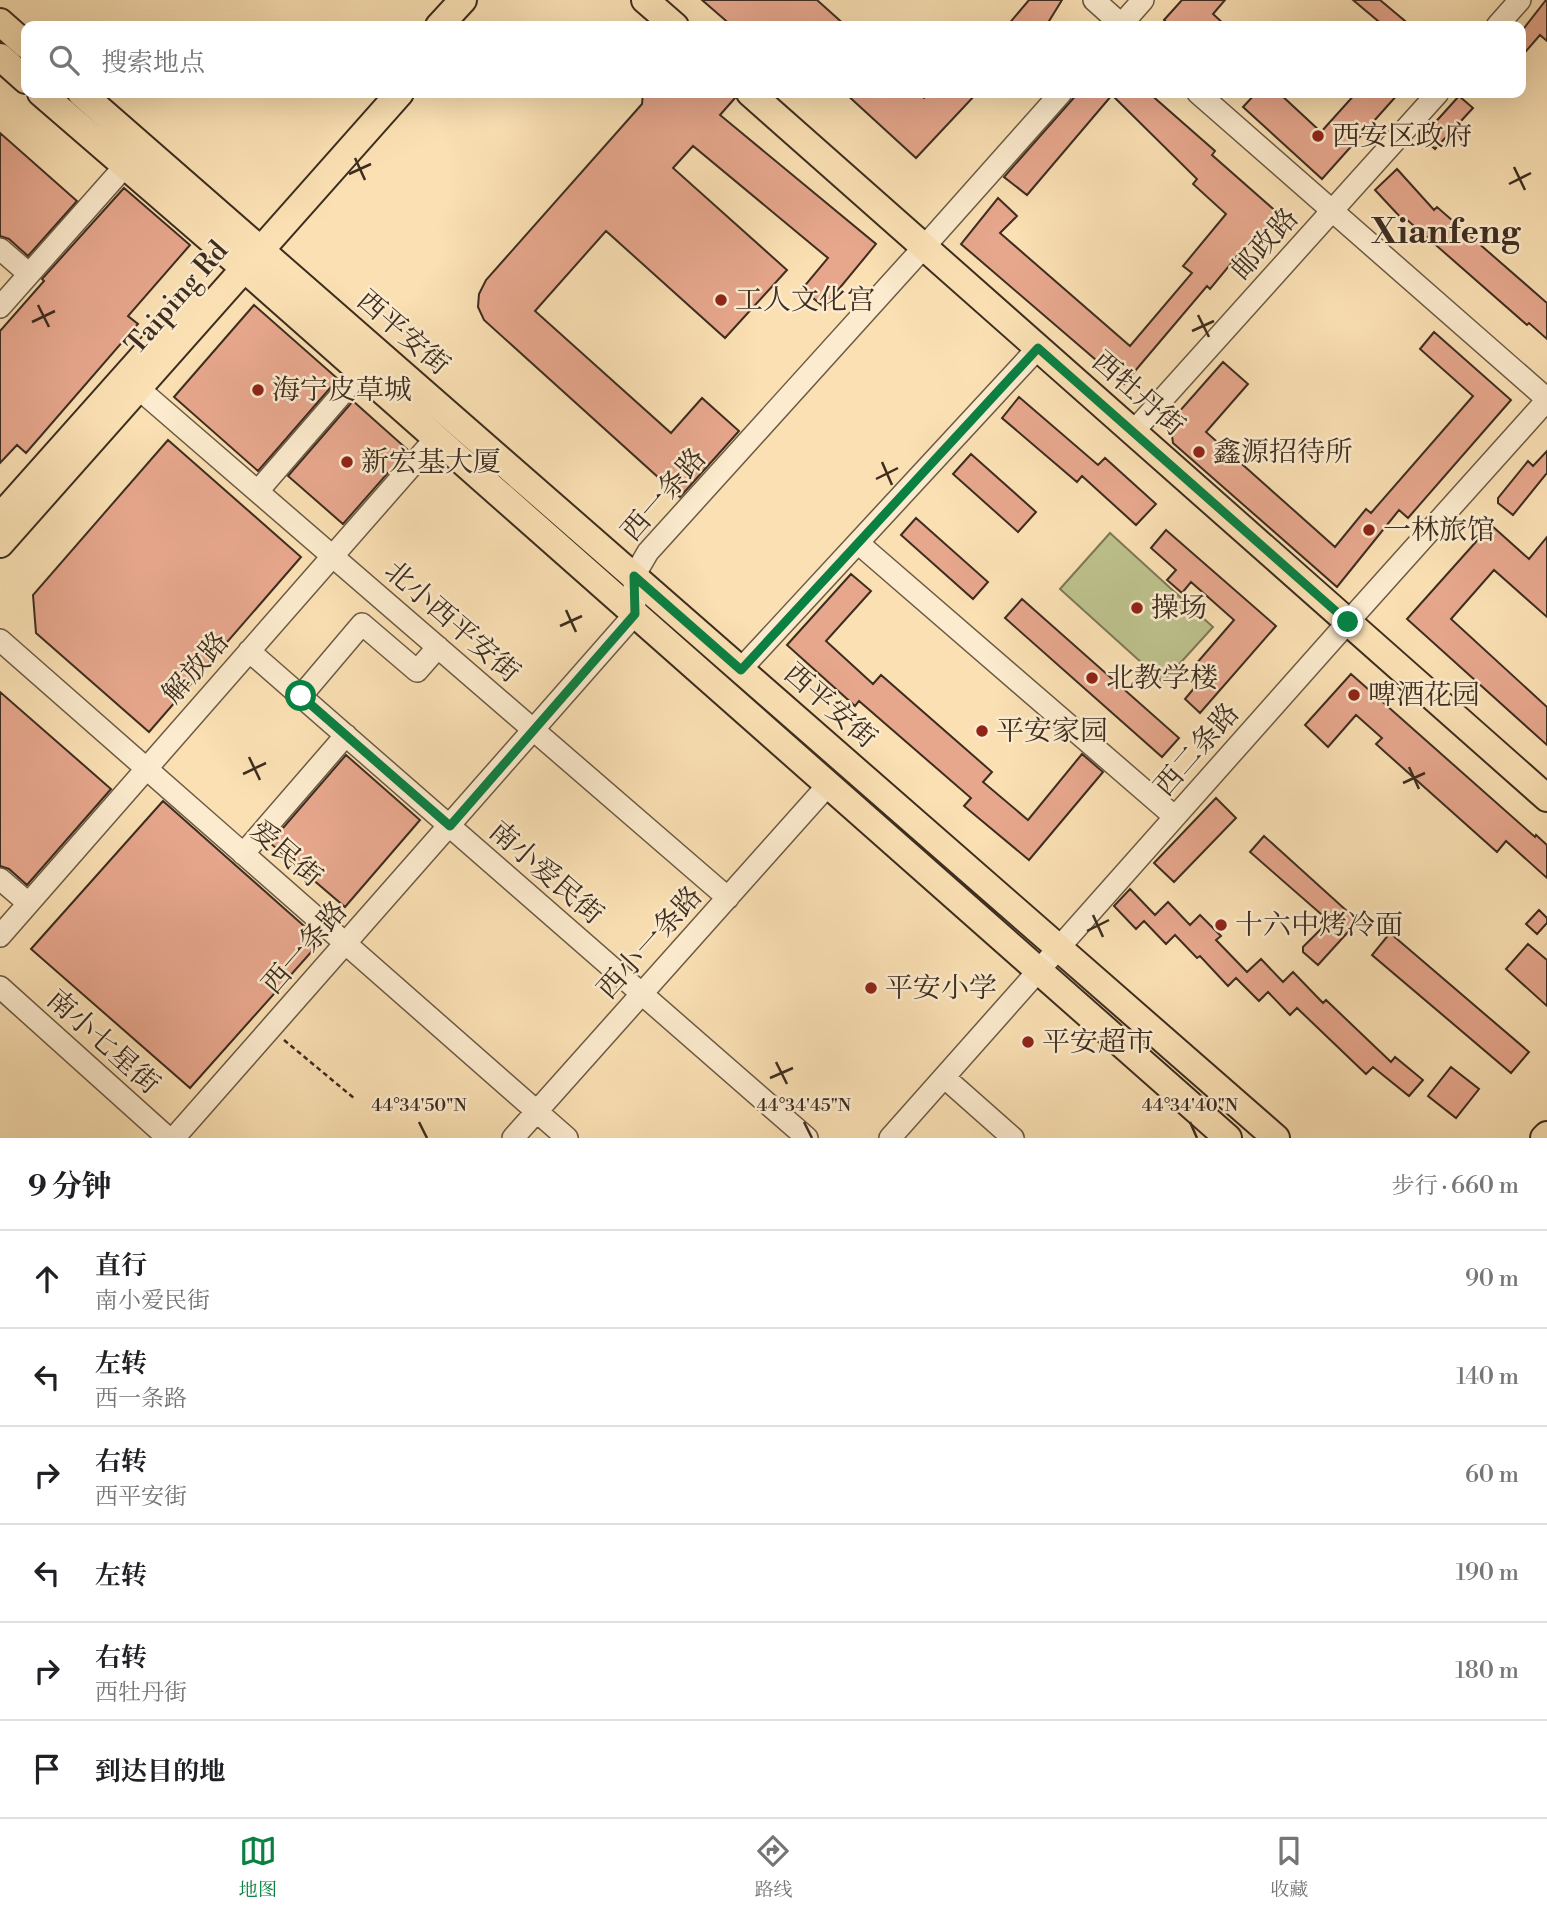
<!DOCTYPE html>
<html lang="zh">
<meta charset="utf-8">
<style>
:root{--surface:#fff;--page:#f6f6f6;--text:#202124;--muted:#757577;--line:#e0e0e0;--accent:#0b8043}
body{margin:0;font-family:"Libre Bodoni","Noto Serif SC",serif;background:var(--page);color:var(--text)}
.stop{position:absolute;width:21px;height:21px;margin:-16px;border:5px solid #0b8043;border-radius:50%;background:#fff}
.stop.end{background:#0b8043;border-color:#fff;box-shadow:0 2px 7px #0008}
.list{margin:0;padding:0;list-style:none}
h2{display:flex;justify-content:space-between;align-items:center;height:91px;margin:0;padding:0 28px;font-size:30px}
h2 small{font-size:23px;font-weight:400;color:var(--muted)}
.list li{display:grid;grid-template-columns:46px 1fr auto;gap:21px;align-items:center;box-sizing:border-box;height:98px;padding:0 28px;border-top:2px solid var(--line)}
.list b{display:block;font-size:26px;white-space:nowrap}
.list p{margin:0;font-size:23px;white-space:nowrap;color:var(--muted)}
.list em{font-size:23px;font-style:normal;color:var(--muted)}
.icon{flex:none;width:38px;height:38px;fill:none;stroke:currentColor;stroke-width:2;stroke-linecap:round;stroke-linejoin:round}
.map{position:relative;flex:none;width:1547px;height:1138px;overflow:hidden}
.search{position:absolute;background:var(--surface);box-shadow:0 7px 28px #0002;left:21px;right:21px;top:21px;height:77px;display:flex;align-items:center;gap:18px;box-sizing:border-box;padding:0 24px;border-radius:14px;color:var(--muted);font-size:26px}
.sheet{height:679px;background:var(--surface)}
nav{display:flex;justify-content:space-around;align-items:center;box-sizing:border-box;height:98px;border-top:2px solid var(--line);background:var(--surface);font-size:19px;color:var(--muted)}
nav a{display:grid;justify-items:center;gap:4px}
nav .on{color:var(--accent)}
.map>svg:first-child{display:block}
</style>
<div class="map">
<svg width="1547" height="1138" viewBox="0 0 1547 1138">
<rect width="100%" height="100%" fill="#fae0b3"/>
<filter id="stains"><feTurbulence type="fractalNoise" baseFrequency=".00286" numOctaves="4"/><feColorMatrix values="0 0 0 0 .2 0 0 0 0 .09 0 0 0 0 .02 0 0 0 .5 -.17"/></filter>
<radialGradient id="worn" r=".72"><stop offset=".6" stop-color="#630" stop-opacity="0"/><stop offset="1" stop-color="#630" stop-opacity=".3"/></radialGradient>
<path fill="#bdc28d" stroke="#7d7856" stroke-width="2" d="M 1110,533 L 1213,627 L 1163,682 L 1060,589 Z"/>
<path fill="#e7a78d" stroke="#3d2d20" stroke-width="2" d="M 702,0 L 817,0 L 846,26 L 732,26 Z
M 1029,0 L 1062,0 L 1046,26 L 1007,26 Z
M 1182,0 L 1225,0 L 1213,14 L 1226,26 L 1171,26 L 1164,20 Z
M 1353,0 L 1380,0 L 1411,26 L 1384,26 Z
M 1546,0 L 1547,0 L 1547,41 L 1540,35 L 1521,57 L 1521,32 Z
M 643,93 L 735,93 L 735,98 L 720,115 L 876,244 L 824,307 L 802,289 L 828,258 L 693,146 L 673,168 L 787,270 L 725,338 L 606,231 L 535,311 L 671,433 L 702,398 L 739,431 L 680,497 L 484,320 L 478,307 L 479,294 L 486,280 L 642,104 Z
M 845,93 L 918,93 L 924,98 L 929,93 L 977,93 L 916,158 Z
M 1078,93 L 1149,93 L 1215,151 L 1212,155 L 1279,214 L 1256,241 L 1252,238 L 1210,289 L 1207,286 L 1124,384 L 961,244 L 998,198 L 1017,216 L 1000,233 L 1130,346 L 1192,273 L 1183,266 L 1226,214 L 1193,184 L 1197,179 L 1112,95 L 1027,195 L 1004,177 Z
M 1256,93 L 1279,93 L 1321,132 L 1356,93 L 1399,93 L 1322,179 L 1243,107 Z
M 1459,96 L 1473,108 L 1435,149 L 1422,137 Z
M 0,133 L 77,201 L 28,256 L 9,239 L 0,236 Z
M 1397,169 L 1434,210 L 1437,207 L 1547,303 L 1547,339 L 1529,323 L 1527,325 L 1405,218 L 1403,220 L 1375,190 Z
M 124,188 L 190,245 L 128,316 L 138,324 L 26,453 L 17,445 L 0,463 L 0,331 L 44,281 L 42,279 Z
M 254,305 L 338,379 L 258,471 L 174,397 Z
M 1434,332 L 1511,400 L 1408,518 L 1399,510 L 1337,587 L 1173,443 L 1170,422 L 1223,362 L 1248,384 L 1206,432 L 1335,547 L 1366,509 L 1371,513 L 1473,396 L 1420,349 Z
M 1019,397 L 1098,465 L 1105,458 L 1156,504 L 1136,525 L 1082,476 L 1077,482 L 1002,418 Z
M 353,401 L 408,450 L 343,524 L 288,476 Z
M 168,440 L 301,557 L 149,732 L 36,633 L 33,595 Z
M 1547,451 L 1547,473 L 1513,515 L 1498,503 L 1498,498 L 1528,461 L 1533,466 Z
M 971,454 L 1036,512 L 1018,532 L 953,474 Z
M 916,518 L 988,582 L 973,599 L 901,535 Z
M 1491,525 L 1529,559 L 1547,537 L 1547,617 L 1494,570 L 1451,619 L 1547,707 L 1547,745 L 1407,619 Z
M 1166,530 L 1276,626 L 1200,713 L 1185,699 L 1206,674 L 1196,664 L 1234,620 L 1191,582 L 1182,593 L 1167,580 L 1176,570 L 1151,548 Z
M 851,574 L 871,591 L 826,641 L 873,684 L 881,675 L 992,772 L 983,782 L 1028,820 L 1082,754 L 1103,772 L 1029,860 L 964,806 L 971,798 L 859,701 L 855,706 L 787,645 Z
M 1022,599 L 1179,738 L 1162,757 L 1005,618 Z
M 1351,674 L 1535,837 L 1536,835 L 1547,845 L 1547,878 L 1506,841 L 1497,852 L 1376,744 L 1382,738 L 1356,715 L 1328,747 L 1305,725 Z
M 0,692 L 111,789 L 27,885 L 9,869 L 0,866 Z
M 346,755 L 420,820 L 345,907 L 270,843 Z
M 1216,798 L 1236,818 L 1174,882 L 1154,863 Z
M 163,801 L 321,941 L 190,1088 L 31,949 Z
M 1264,836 L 1358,921 L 1318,965 L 1303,952 L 1303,947 L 1329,921 L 1250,852 Z
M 1130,889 L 1155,915 L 1168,902 L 1190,925 L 1200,915 L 1221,936 L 1216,940 L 1247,972 L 1261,959 L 1283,982 L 1293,972 L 1323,1003 L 1326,1000 L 1391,1062 L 1395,1057 L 1423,1080 L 1409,1096 L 1373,1067 L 1366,1074 L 1297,1008 L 1290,1015 L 1268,992 L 1259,1001 L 1236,978 L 1228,986 L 1200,956 L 1197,958 L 1175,935 L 1166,944 L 1144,921 L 1136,929 L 1114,906 Z
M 1539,910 L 1547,918 L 1547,923 L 1537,934 L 1526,924 Z
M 1390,933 L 1529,1052 L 1511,1073 L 1372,955 Z
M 1528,944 L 1547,960 L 1547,1006 L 1506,969 Z
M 1451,1067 L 1479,1089 L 1456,1118 L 1428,1096 Z"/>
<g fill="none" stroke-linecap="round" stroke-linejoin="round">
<g stroke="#6c5a45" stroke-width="24">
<path id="minor" d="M 1094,0 L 1123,26
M 1120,26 L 1143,0
M 1497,26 L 1520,0
M 1198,93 L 1547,399
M 0,249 L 29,274
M 0,307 L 125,166
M 139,389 L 728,898
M 1133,432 L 1438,93
M 258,491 L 361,372
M 858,543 L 1175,817
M 0,640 L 567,1138
M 249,651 L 807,1138
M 741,669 L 1038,348
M 301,696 L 362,624 L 417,671 L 438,647
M 243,854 L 346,735
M 0,879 L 28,903
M 0,936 L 436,438
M 0,987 L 168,1138
M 944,1077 L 1013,1138
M 174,1138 L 635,614 L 634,576 L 648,552 L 924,247 L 1061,93
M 513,1138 L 828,785
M 890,1138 L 1348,622 L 1547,400"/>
</g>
<g stroke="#3d2d20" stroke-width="30">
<path id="major" d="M 645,0 L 675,26
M 0,22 L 26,45
M 439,26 L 463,0
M 0,57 L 26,80
M 41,93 L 239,264 L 1228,1138
M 81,93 L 1276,1138
M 750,93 L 1547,798
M 0,517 L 196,297
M 0,544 L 400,93
M 1544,1138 L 1547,1135"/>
</g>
<path stroke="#3d2d20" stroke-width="2.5" stroke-dasharray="5 3.5" stroke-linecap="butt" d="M 284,1040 L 355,1099"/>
<use href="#minor" stroke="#fcebce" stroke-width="21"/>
<use href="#major" stroke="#fae0b3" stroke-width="26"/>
</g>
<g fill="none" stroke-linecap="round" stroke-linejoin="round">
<path stroke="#0b8043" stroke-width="9" d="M 301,696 L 450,826 L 635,614 L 634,576 L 741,670 L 1038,348 L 1348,622"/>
</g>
<path fill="none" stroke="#3d2d20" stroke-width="2.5" d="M 355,158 L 365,180M 1514,167 L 1525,190M 349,174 L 371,164M 1509,184 L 1531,173M 38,305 L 49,327M 1198,315 L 1209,337M 32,322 L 55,311M 1192,331 L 1214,321M 882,462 L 892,485M 876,479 L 898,468M 566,610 L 576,632M 560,626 L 582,616M 249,757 L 260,780M 1409,767 L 1419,789M 243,774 L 266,763M 1403,783 L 1425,773M 1093,915 L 1103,937M 1087,931 L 1109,920M 776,1062 L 787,1084M 770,1078 L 793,1068M 419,1122 L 427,1138M 804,1122 L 812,1138M 1190,1122 L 1197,1138"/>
<g fill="#8f2418" stroke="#fcebce" stroke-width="2.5">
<circle cx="1318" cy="136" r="7"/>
<circle cx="721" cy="300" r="7"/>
<circle cx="258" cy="390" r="7"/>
<circle cx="1199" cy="452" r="7"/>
<circle cx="347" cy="462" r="7"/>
<circle cx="1369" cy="530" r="7"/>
<circle cx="1137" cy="608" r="7"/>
<circle cx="1092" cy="678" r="7"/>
<circle cx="1354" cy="695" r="7"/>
<circle cx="982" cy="731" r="7"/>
<circle cx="1221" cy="925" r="7"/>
<circle cx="871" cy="988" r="7"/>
<circle cx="1028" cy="1042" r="7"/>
</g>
<g text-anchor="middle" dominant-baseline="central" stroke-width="5" stroke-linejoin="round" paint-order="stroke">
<g font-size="28" fill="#3d2d20" stroke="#fcebce" text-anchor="start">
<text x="1332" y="136">西安区政府</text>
<text x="735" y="300">工人文化宫</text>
<text x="272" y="390">海宁皮草城</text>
<text x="1213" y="452">鑫源招待所</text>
<text x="361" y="462">新宏基大厦</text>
<text x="1383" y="530">一林旅馆</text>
<text x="1151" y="608">操场</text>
<text x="1106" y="678">北教学楼</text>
<text x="1368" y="695">啤酒花园</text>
<text x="996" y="731">平安家园</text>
<text x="1235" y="925">十六中烤冷面</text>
<text x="885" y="988">平安小学</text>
<text x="1042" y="1042">平安超市</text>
</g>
<g font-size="28" fill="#3d2d20" stroke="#fcebce">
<text transform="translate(1265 244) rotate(-48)">邮政路</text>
<text transform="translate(177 298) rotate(-49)">Taiping Rd</text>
<text transform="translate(403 333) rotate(41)">西平安街</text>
<text transform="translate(1138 394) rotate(41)">西牡丹街</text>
<text transform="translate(664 495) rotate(-49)">西一条路</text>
<text transform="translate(452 622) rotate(41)">北小西平安街</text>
<text transform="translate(196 668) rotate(-49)">解放路</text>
<text transform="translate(830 706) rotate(41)">西平安街</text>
<text transform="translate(1197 750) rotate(-49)">西二条路</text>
<text transform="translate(286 854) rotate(41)">爱民街</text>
<text transform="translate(546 873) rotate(41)">南小爱民街</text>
<text transform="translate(650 943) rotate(-48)">西小一条路</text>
<text transform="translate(305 948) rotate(-49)">西一条路</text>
<text transform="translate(103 1042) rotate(42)">南小七星街</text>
</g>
<g font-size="35" font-weight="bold" fill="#3d2d20" stroke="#fcebce">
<text x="1446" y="232">Xianfeng</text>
</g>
</g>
<g font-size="18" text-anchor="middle" fill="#3d2d20" stroke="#fcebce" stroke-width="5" stroke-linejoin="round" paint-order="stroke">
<text x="419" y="1111">44°34'50"N</text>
<text x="804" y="1111">44°34'45"N</text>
<text x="1190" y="1111">44°34'40"N</text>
</g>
<rect width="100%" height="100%" filter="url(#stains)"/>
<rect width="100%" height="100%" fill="url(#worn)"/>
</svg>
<div class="stop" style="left:301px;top:696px"></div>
<div class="stop end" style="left:1348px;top:622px"></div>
<div class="search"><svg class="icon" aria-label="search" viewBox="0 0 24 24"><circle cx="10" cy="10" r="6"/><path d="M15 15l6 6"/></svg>搜索地点</div>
</div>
<section class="sheet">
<h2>9 分钟<small>步行 · 660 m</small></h2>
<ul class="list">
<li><svg class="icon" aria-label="ahead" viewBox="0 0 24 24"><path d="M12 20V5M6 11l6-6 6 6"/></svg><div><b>直行</b><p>南小爱民街</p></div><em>90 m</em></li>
<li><svg class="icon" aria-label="left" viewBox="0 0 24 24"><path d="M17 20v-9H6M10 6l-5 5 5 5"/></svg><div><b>左转</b><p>西一条路</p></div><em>140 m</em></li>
<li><svg class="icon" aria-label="right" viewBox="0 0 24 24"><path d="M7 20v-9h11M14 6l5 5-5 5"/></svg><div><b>右转</b><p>西平安街</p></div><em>60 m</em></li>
<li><svg class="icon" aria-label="left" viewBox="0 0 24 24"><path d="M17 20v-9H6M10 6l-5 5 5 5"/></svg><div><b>左转</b></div><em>190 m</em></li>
<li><svg class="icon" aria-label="right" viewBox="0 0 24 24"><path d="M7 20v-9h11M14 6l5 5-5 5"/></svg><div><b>右转</b><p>西牡丹街</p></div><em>180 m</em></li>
<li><svg class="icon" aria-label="arrive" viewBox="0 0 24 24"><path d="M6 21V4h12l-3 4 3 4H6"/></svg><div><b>到达目的地</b></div></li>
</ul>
</section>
<nav>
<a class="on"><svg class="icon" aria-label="map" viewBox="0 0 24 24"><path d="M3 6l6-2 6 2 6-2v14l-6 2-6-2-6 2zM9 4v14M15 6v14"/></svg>地图</a>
<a><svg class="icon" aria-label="directions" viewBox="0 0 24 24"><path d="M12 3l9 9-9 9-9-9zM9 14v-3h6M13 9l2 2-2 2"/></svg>路线</a>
<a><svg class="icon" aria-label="saved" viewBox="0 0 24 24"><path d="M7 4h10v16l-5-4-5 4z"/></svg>收藏</a>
</nav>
